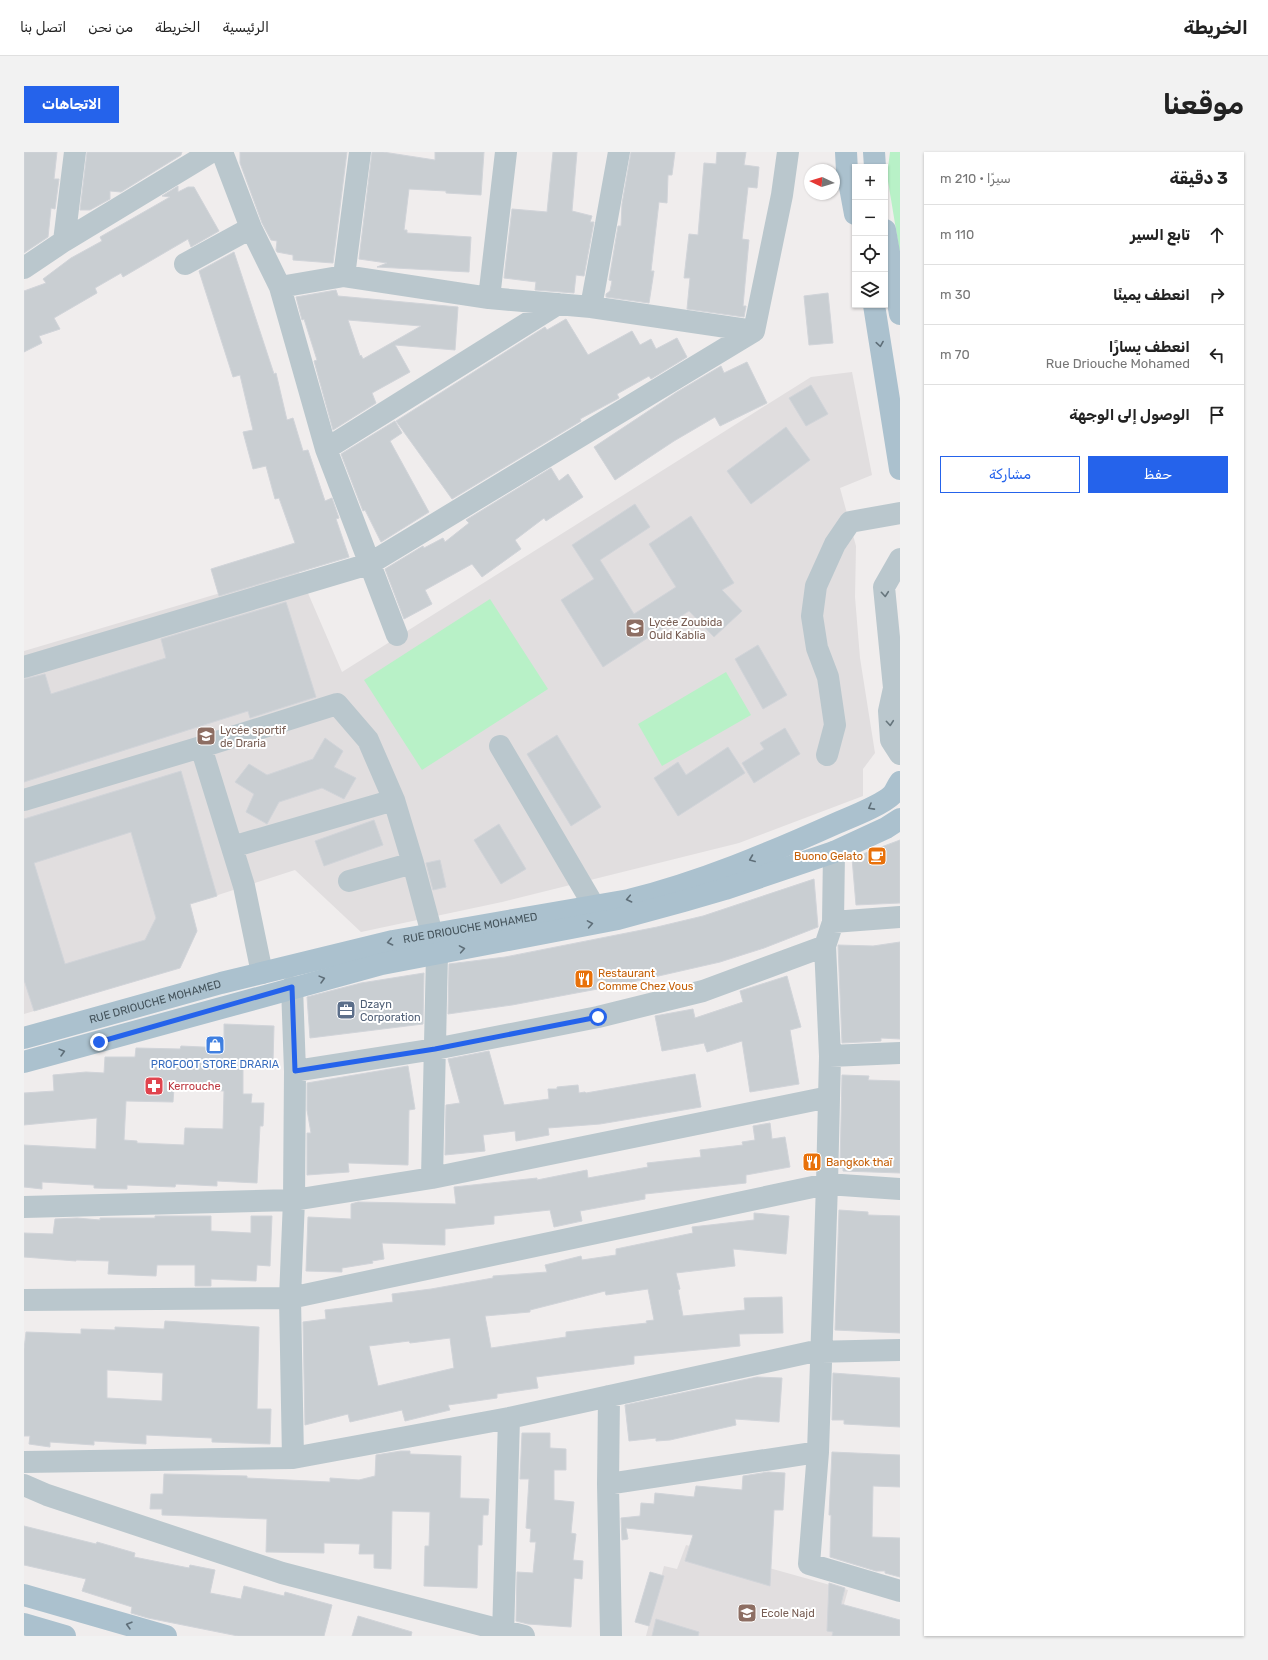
<!DOCTYPE html>
<html lang="ar">
<meta charset="utf-8">
<style>
:root{--surface:#fff;--page:#f2f2f2;--text:#222;--muted:#767676;--line:#e0e0e0;--accent:#2563eb}
body{margin:0;font-family:Rubik,Cairo,sans-serif;background:var(--page);color:var(--text);direction:rtl}
.controls{position:absolute;right:12px;top:12px;display:grid;overflow:hidden;border-radius:0px;box-shadow:0 1px 3px #0004}
.controls button{width:36px;height:36px;display:grid;place-items:center;padding:0;border:0;border-bottom:1px solid var(--line);background:var(--surface);color:var(--text);font:20px sans-serif}
.compass{position:absolute;left:780px;top:12px;width:36px;height:36px;border-radius:50%;background:var(--surface);box-shadow:0 1px 3px #0004;rotate:274deg}
.stop{position:absolute;width:12px;height:12px;margin:-9px;border:3px solid #2563eb;border-radius:50%;background:#fff}
.stop.end{background:#2563eb;border-color:#fff;box-shadow:0 1px 4px #0008}
.list{margin:0;padding:0;list-style:none}
h2{display:flex;justify-content:space-between;align-items:center;height:52px;margin:0;padding:0 16px;font-size:17px}
h2 small{font-size:13px;font-weight:400;color:var(--muted)}
.list li{display:grid;grid-template-columns:26px 1fr auto;gap:12px;align-items:center;box-sizing:border-box;height:60px;padding:0 16px;border-top:1px solid var(--line)}
.list b{display:block;font-size:15px;white-space:nowrap}
.list p{margin:0;font-size:13px;white-space:nowrap;color:var(--muted)}
.list em{font-size:13px;font-style:normal;color:var(--muted)}
.actions{display:flex;gap:8px;padding:12px 16px}
.actions a{flex:1;padding:9px 0;border:1px solid var(--accent);border-radius:0px;text-align:center;font-size:14px;color:var(--accent)}
.actions .main{background:var(--accent);color:#fff}
.icon{flex:none;width:22px;height:22px;fill:none;stroke:currentColor;stroke-width:2;stroke-linecap:round;stroke-linejoin:round}
.map{position:relative;flex:none;width:876px;height:1484px;overflow:hidden;direction:ltr;border-radius:0px}
header{display:flex;align-items:center;gap:24px;box-sizing:border-box;height:56px;padding:0 20px;background:var(--surface);border-bottom:1px solid var(--line)}
header strong{font-size:19px}
nav{display:flex;gap:22px;margin-inline-start:auto;font-size:14px}
.intro{display:flex;align-items:center;justify-content:space-between;box-sizing:border-box;height:96px;padding:0 24px}
h1{margin:0;font-size:28px}
.button{padding:10px 18px;border-radius:0px;background:var(--accent);color:#fff;font-size:14px;font-weight:700}
main{display:flex;gap:24px;padding:0 24px}
aside{flex:1;background:var(--surface);border-radius:0px;box-shadow:0 1px 3px #0004}
.map>svg:first-child{display:block}
</style>
<header>
<strong>الخريطة</strong>
<nav><a>الرئيسية</a><a>الخريطة</a><a>من نحن</a><a>اتصل بنا</a></nav>
</header>
<div class="intro"><h1>موقعنا</h1><a class="button">الاتجاهات</a></div>
<main>
<aside>
<h2>3 دقيقة<small>سيرًا · 210 m</small></h2>
<ul class="list">
<li><svg class="icon" aria-label="ahead" viewBox="0 0 24 24"><path d="M12 20V5M6 11l6-6 6 6"/></svg><div><b>تابع السير</b></div><em>110 m</em></li>
<li><svg class="icon" aria-label="right" viewBox="0 0 24 24"><path d="M7 20v-9h11M14 6l5 5-5 5"/></svg><div><b>انعطف يمينًا</b></div><em>30 m</em></li>
<li><svg class="icon" aria-label="left" viewBox="0 0 24 24"><path d="M17 20v-9H6M10 6l-5 5 5 5"/></svg><div><b>انعطف يسارًا</b><p>Rue Driouche Mohamed</p></div><em>70 m</em></li>
<li><svg class="icon" aria-label="arrive" viewBox="0 0 24 24"><path d="M6 21V4h12l-3 4 3 4H6"/></svg><div><b>الوصول إلى الوجهة</b></div></li>
</ul>
<div class="actions"><a class="main">حفظ</a><a>مشاركة</a></div>
</aside>
<div class="map">
<svg width="876" height="1484" viewBox="0 0 876 1484">
<rect width="100%" height="100%" fill="#f0eded"/>
<path fill="#e1dedf" d="M 828,220 L 848,323 L 816,336 L 832,394 L 831,445 L 836,506 L 851,601 L 839,617 L 839,644 L 715,691 L 478,750 L 337,780 L 271,718 L 166,752 L 173,779 L 155,816 L 0,862 L 0,499 L 274,418 L 318,520 L 787,225 Z
M 662,1393 L 824,1438 L 811,1484 L 622,1484 L 640,1414 L 653,1417 Z"/>
<path fill="#b8f1c7" d="M 866,0 L 876,0 L 876,102 L 863,23 Z
M 466,447 L 524,537 L 398,618 L 340,528 Z
M 702,520 L 727,563 L 638,614 L 614,572 Z"/>
<path fill="#c9ced2" stroke="#d1d4d9" fill-rule="evenodd" d="M 0,0 L 33,0 L 30,27 L 35,27 L 31,57 L 27,56 L 24,85 L 0,101 Z
M 63,0 L 158,0 L 157,3 L 97,40 L 86,39 L 86,47 L 66,58 L 56,58 Z
M 216,0 L 323,0 L 309,111 L 269,108 L 269,103 L 253,100 L 252,98 L 253,89 L 247,88 L 238,71 L 216,11 Z
M 348,0 L 359,0 L 411,8 L 411,0 L 460,0 L 457,43 L 422,41 L 422,39 L 385,37 L 380,78 L 383,78 L 383,81 L 447,85 L 445,120 L 353,115 L 363,111 L 335,107 Z
M 529,0 L 553,0 L 548,59 L 568,64 L 566,70 L 570,70 L 560,124 L 552,123 L 550,141 L 511,138 L 512,130 L 480,126 L 488,57 L 523,60 Z
M 607,0 L 651,0 L 648,23 L 644,23 L 643,51 L 635,50 L 627,119 L 630,119 L 625,151 L 582,145 L 582,142 L 586,139 L 588,129 L 585,128 L 594,74 L 597,74 L 598,52 Z
M 693,0 L 722,0 L 720,13 L 735,15 L 733,36 L 724,35 L 718,87 L 725,88 L 719,154 L 722,154 L 720,165 L 663,157 L 666,126 L 660,126 L 665,82 L 674,83 L 680,11 L 692,12 Z
M 154,34 L 154,40 L 164,35 L 170,35 L 195,79 L 167,95 L 164,87 L 99,125 L 97,121 L 71,136 L 73,141 L 30,166 L 36,177 L 15,184 L 18,191 L 0,200 L 0,139 L 22,131 L 19,127 L 47,106 L 78,89 L 76,85 L 146,45 L 138,44 Z
M 210,100 L 250,222 L 252,221 L 263,268 L 269,266 L 279,299 L 284,298 L 301,349 L 308,346 L 315,366 L 312,367 L 325,405 L 195,444 L 187,417 L 271,391 L 255,346 L 251,347 L 242,314 L 229,317 L 219,280 L 229,278 L 216,223 L 209,225 L 175,119 Z
M 312,138 L 314,144 L 434,155 L 431,198 L 371,193 L 386,220 L 348,241 L 352,251 L 309,278 L 290,209 L 293,208 L 280,167 L 278,168 L 272,145 ZM 324,168 L 397,174 L 339,207 L 337,203 L 336,204 Z
M 804,141 L 809,191 L 785,193 L 780,144 Z
M 542,167 L 564,203 L 608,179 L 616,193 L 627,187 L 632,197 L 653,186 L 663,205 L 627,227 L 625,224 L 593,242 L 595,246 L 556,267 L 557,269 L 428,347 L 372,269 L 521,175 L 523,178 Z
M 723,210 L 743,251 L 696,274 L 691,265 L 650,289 L 591,328 L 570,295 L 653,240 L 697,214 L 700,221 Z
M 787,233 L 804,262 L 782,274 L 765,246 Z
M 371,269 L 378,281 L 366,289 L 405,360 L 357,390 L 341,358 L 339,359 L 317,302 Z
M 762,275 L 786,308 L 727,352 L 703,319 Z
M 527,316 L 535,329 L 544,322 L 559,345 L 522,369 L 520,366 L 491,388 L 497,397 L 458,425 L 448,412 L 401,438 L 408,452 L 380,467 L 361,417 L 399,394 L 400,396 L 419,386 L 421,390 L 445,371 L 442,368 Z
M 611,352 L 626,375 L 576,408 L 610,462 L 652,435 L 625,392 L 667,364 L 710,431 L 698,438 L 718,459 L 690,485 L 665,459 L 579,515 L 537,448 L 570,427 L 548,393 Z
M 262,450 L 292,545 L 226,566 L 224,559 L 0,630 L 0,527 L 21,522 L 27,542 L 142,506 L 137,487 Z
M 734,493 L 763,543 L 739,557 L 711,507 Z
M 761,576 L 776,602 L 730,631 L 718,611 L 740,597 L 736,591 Z
M 533,583 L 577,655 L 547,674 L 503,602 Z
M 301,586 L 319,599 L 310,615 L 332,626 L 320,647 L 298,636 L 255,650 L 243,672 L 222,660 L 230,642 L 211,630 L 225,612 L 243,623 L 289,607 Z
M 704,595 L 721,621 L 654,664 L 630,626 L 654,610 L 662,623 Z
M 157,619 L 193,744 L 166,752 L 173,779 L 156,816 L 10,859 L 0,828 L 0,667 ZM 107,680 L 132,766 L 121,788 L 41,812 L 10,711 Z
M 350,668 L 359,693 L 300,714 L 291,689 Z
M 475,672 L 502,717 L 477,732 L 450,688 Z
M 876,688 L 876,751 L 832,753 L 828,706 Z
M 416,708 L 422,735 L 409,738 L 402,711 Z
M 790,727 L 794,775 L 740,796 L 696,810 L 595,833 L 488,853 L 424,862 L 425,812 L 481,805 L 633,775 L 679,764 Z
M 876,790 L 876,887 L 857,886 L 857,889 L 818,891 L 814,793 L 849,794 Z
M 400,821 L 399,872 L 286,886 L 283,845 L 337,831 Z
M 763,824 L 777,875 L 766,878 L 775,932 L 726,940 L 718,889 L 683,900 L 680,891 L 638,899 L 631,864 L 669,857 L 671,866 L 719,850 L 716,839 Z
M 200,872 L 250,874 L 249,910 L 219,910 L 219,942 L 228,942 L 227,951 L 240,951 L 239,974 L 236,974 L 233,1031 L 193,1029 L 193,1034 L 152,1032 L 151,1035 L 103,1033 L 103,1037 L 70,1036 L 70,1033 L 18,1030 L 18,1037 L 0,1035 L 0,993 L 72,997 L 73,966 L 0,973 L 0,941 L 30,939 L 29,923 L 62,920 L 80,921 L 81,905 L 111,905 L 112,896 L 156,897 L 157,894 L 200,896 ZM 150,936 L 200,939 L 199,977 L 161,976 L 160,993 L 113,991 L 113,989 L 100,988 L 102,949 L 149,950 Z
M 465,899 L 480,953 L 525,947 L 524,937 L 533,937 L 533,935 L 554,933 L 555,941 L 561,940 L 562,941 L 671,922 L 677,955 L 576,972 L 524,976 L 525,983 L 492,989 L 491,979 L 459,983 L 461,999 L 421,1003 L 422,953 L 436,951 L 424,907 Z
M 384,914 L 391,957 L 385,958 L 384,1013 L 324,1011 L 325,1020 L 283,1023 L 283,981 L 287,981 L 283,958 L 283,931 Z
M 818,923 L 845,924 L 844,928 L 876,929 L 876,1021 L 819,1019 L 819,1016 L 816,1016 Z
M 746,971 L 748,987 L 761,985 L 766,1015 L 722,1023 L 722,1031 L 621,1042 L 621,1047 L 556,1059 L 558,1069 L 530,1075 L 526,1058 L 470,1064 L 470,1072 L 421,1077 L 421,1093 L 358,1091 L 360,1107 L 348,1109 L 349,1111 L 318,1116 L 318,1120 L 282,1119 L 284,1065 L 327,1067 L 327,1052 L 334,1050 L 432,1052 L 430,1035 L 513,1026 L 513,1028 L 563,1018 L 564,1026 L 624,1015 L 623,1011 L 677,1005 L 676,998 L 719,993 L 718,990 L 731,988 L 729,974 Z
M 815,1058 L 844,1060 L 844,1063 L 876,1064 L 876,1181 L 811,1178 Z
M 730,1061 L 765,1064 L 762,1102 L 709,1097 L 711,1114 L 652,1121 L 656,1137 L 654,1138 L 659,1164 L 721,1158 L 720,1146 L 758,1145 L 759,1181 L 715,1182 L 716,1194 L 610,1204 L 610,1212 L 512,1225 L 514,1236 L 473,1242 L 473,1246 L 424,1253 L 426,1258 L 381,1269 L 378,1258 L 326,1270 L 324,1262 L 281,1273 L 279,1170 L 302,1167 L 301,1158 L 369,1150 L 368,1142 L 407,1137 L 469,1126 L 469,1124 L 523,1120 L 521,1113 L 557,1104 L 558,1108 L 592,1103 L 592,1097 L 669,1081 L 668,1075 L 730,1068 ZM 624,1137 L 630,1168 L 622,1169 L 623,1171 L 542,1180 L 542,1185 L 467,1196 L 461,1164 L 506,1160 L 506,1158 L 581,1139 L 582,1143 ZM 426,1186 L 430,1216 L 354,1234 L 345,1194 L 385,1189 L 386,1191 Z
M 131,1064 L 187,1064 L 187,1079 L 227,1081 L 227,1064 L 248,1064 L 246,1114 L 233,1113 L 232,1129 L 187,1127 L 187,1134 L 171,1134 L 171,1113 L 133,1113 L 132,1124 L 84,1122 L 85,1109 L 52,1108 L 52,1109 L 0,1105 L 0,1081 L 29,1082 L 31,1067 L 53,1066 L 76,1068 L 76,1066 L 131,1066 Z
M 141,1169 L 235,1175 L 233,1257 L 247,1257 L 246,1292 L 188,1290 L 188,1286 L 122,1283 L 122,1292 L 70,1289 L 70,1293 L 26,1290 L 26,1295 L 5,1292 L 6,1284 L 0,1284 L 0,1197 L 2,1180 L 57,1182 L 57,1177 L 91,1178 L 91,1175 L 140,1177 ZM 83,1218 L 139,1221 L 138,1249 L 83,1246 Z
M 809,1221 L 876,1226 L 876,1275 L 820,1272 L 820,1268 L 808,1268 Z
M 733,1225 L 758,1226 L 755,1270 L 711,1267 L 712,1273 L 646,1288 L 632,1289 L 632,1286 L 605,1289 L 601,1253 Z
M 498,1281 L 526,1281 L 526,1296 L 542,1297 L 542,1318 L 530,1318 L 530,1348 L 550,1350 L 547,1381 L 552,1382 L 549,1408 L 559,1409 L 558,1427 L 550,1426 L 547,1475 L 504,1472 L 492,1469 L 493,1420 L 509,1421 L 512,1390 L 506,1390 L 507,1377 L 502,1376 L 505,1327 L 496,1327 Z
M 377,1299 L 386,1299 L 386,1302 L 437,1304 L 436,1346 L 465,1347 L 464,1363 L 459,1363 L 458,1393 L 454,1393 L 453,1436 L 400,1434 L 401,1394 L 405,1394 L 406,1360 L 368,1359 L 367,1417 L 350,1416 L 350,1402 L 335,1402 L 336,1392 L 300,1391 L 300,1401 L 242,1400 L 243,1367 L 138,1363 L 138,1357 L 126,1357 L 127,1342 L 139,1342 L 140,1322 L 223,1324 L 223,1326 L 306,1330 L 306,1326 L 335,1328 L 351,1324 L 352,1303 Z
M 808,1300 L 876,1303 L 876,1335 L 849,1334 L 848,1385 L 876,1386 L 876,1425 L 861,1421 L 861,1419 L 852,1419 L 806,1405 L 807,1363 L 805,1363 Z
M 744,1320 L 761,1321 L 759,1358 L 750,1358 L 746,1434 L 661,1409 L 669,1383 L 602,1376 L 604,1387 L 598,1388 L 597,1366 L 616,1364 L 617,1351 L 630,1352 L 631,1341 L 670,1345 L 672,1334 L 718,1338 L 719,1324 Z
M 0,1374 L 72,1392 L 73,1390 L 111,1401 L 110,1405 L 165,1416 L 166,1413 L 191,1418 L 186,1441 L 217,1447 L 220,1434 L 260,1444 L 261,1440 L 308,1453 L 300,1484 L 214,1484 L 124,1466 L 107,1461 L 108,1455 L 58,1439 L 62,1427 L 0,1413 Z
M 626,1420 L 640,1424 L 625,1474 L 611,1470 Z
M 805,1431 L 821,1436 L 817,1452 L 876,1468 L 876,1484 L 808,1484 L 809,1480 L 803,1479 Z
M 334,1464 L 388,1480 L 387,1484 L 328,1484 Z
M 632,1467 L 675,1480 L 674,1484 L 628,1484 Z"/>
<g fill="none" stroke-linecap="round" stroke-linejoin="round">
<path stroke="#bac7cd" stroke-width="22" d="M 198,0 L 227,76 L 256,135 L 320,124 L 465,146 L 567,155 L 730,179
M 40,89 L 51,0
M 161,112 L 227,76
M 0,116 L 40,89 L 187,0
M 320,124 L 336,0
M 256,135 L 302,297 L 373,483
M 465,146 L 482,0
M 567,155 L 595,0
M 302,297 L 534,152
M 876,407 L 860,435 L 870,536 L 865,559 L 867,588 L 876,602
M 0,515 L 345,412 L 730,179 L 758,43 L 764,0
M 476,594 L 570,754
M 177,595 L 313,552 L 344,588 L 370,648 L 208,695
M 803,603 L 811,573 L 804,525 L 793,496 L 788,464 L 792,434 L 811,392 L 826,370 L 876,361
M 0,648 L 177,595 L 220,734 L 238,821
M 810,700 L 809,770 L 801,794 L 806,904 L 803,1032 L 794,1300 L 785,1412 L 876,1439
M 389,711 L 408,782
M 325,729 L 389,711 L 370,648
M 809,770 L 876,765
M 268,835 L 271,919 L 270,1048 L 266,1146 L 269,1306
M 806,904 L 876,901
M 271,919 L 411,897 L 574,865 L 679,839 L 801,794
M 408,1026 L 413,802
M 0,1055 L 270,1048 L 408,1026 L 805,945
M 0,1148 L 266,1146 L 803,1032 L 876,1037
M 585,1244 L 584,1332 L 587,1484
M 0,1310 L 269,1306 L 485,1266 L 787,1200 L 876,1198
M 584,1332 L 794,1300
M 0,1333 L 23,1343 L 258,1421 L 500,1484
M 479,1484 L 485,1266"/>
<g stroke="#abc1ce" stroke-width="22">
<path d="M 822,0 L 823,19 L 831,62"/>
<path d="M 850,0 L 851,15"/>
<path d="M 861,78 L 876,162"/>
<path d="M 850,153 L 876,317"/>
<path id="s1" d="M 0,886 L 197,831 L 369,789 L 605,748 C 677,730 746,701 813,671 C 827,665 858,653 868,643 C 871,640 873,634 876,630"/>
<path d="M 0,910 L 358,812 L 594,767 L 660,749 L 701,737 L 810,700 L 862,676 L 876,667"/>
<path d="M 0,1443 L 142,1484"/>
<path d="M 0,1472 L 41,1484"/>
</g>
</g>
<defs><path id="oneway-chevron" d="M-2-3.5L2.5 0L-2 3.5" fill="none" stroke-width="1.6" stroke-linecap="round" stroke-linejoin="round"/></defs>
<g stroke="#5e6e78">
<use href="#oneway-chevron" transform="translate(856 192) rotate(81)"/>
<use href="#oneway-chevron" transform="translate(847 655) rotate(151)"/>
<use href="#oneway-chevron" transform="translate(728 707) rotate(158)"/>
<use href="#oneway-chevron" transform="translate(605 747) rotate(168)"/>
<use href="#oneway-chevron" transform="translate(566 772) rotate(-10)"/>
<use href="#oneway-chevron" transform="translate(366 790) rotate(168)"/>
<use href="#oneway-chevron" transform="translate(438 797) rotate(-10)"/>
<use href="#oneway-chevron" transform="translate(298 827) rotate(-15)"/>
<use href="#oneway-chevron" transform="translate(38 900) rotate(-15)"/>
<use href="#oneway-chevron" transform="translate(105 1473) rotate(-164)"/>
</g>
<g stroke="#67767d">
<use href="#oneway-chevron" transform="translate(861 442) rotate(85)"/>
<use href="#oneway-chevron" transform="translate(866 571) rotate(85)"/>
</g>
<g fill="none" stroke-linecap="round" stroke-linejoin="round">
<path stroke="#2563eb" stroke-width="5" d="M 75,890 L 268,835 L 271,919 L 411,897 L 574,865"/>
</g>
<defs>
<g id="school-square" transform="scale(1)"><rect x="-9" y="-9" width="18" height="18" rx="4" fill="#8d6e63" stroke="#fff"/><path d="M0-5L7-2L0 1L-7-2ZM-4 1L0 2.5L4 1V4Q0 6-4 4Z" fill="#fff"/></g>
<g id="cafe-square" transform="scale(1)"><rect x="-9" y="-9" width="18" height="18" rx="4" fill="#e8710a" stroke="#fff"/><path d="M-5.5-4.5H6V0H3Q3 3.5 0 3.5H-2.5Q-5.5 3.5-5.5 0ZM3-3.2v2h1.7v-2ZM-6 4.5H4V6H-6Z" fill="#fff"/></g>
<g id="restaurant-square" transform="scale(1)"><rect x="-9" y="-9" width="18" height="18" rx="4" fill="#e8710a" stroke="#fff"/><path d="M-5-6h1v4h1v-4h1v4h1v-4h1v5L-1.5 .5V6h-2V.5L-5-1ZM5-6V6H3V1.5H1.5Q1.5-4 5-6Z" fill="#fff"/></g>
<g id="office-square" transform="scale(1)"><rect x="-9" y="-9" width="18" height="18" rx="4" fill="#5c6f8a" stroke="#fff"/><path d="M-6-3h4V-5.5h4V-3h4V5H-6ZM-1-4.5V-3h2v-1.5ZM-6 0V1H6V0Z" fill="#fff"/></g>
<g id="shop-square" transform="scale(1)"><rect x="-9" y="-9" width="18" height="18" rx="4" fill="#3f7fe0" stroke="#fff"/><path d="M-5-2.5h2.3a2.7 3.5 0 0 1 5.4 0H5L5.5 6h-11ZM-1.5-2.5h3a1.5 2.3 0 0 0-3 0Z" fill="#fff"/></g>
<g id="pharmacy-square" transform="scale(1)"><rect x="-9" y="-9" width="18" height="18" rx="4" fill="#e0444e" stroke="#fff"/><path d="M-2-6h4v4h4v4h-4v4h-4v-4h-4v-4h4Z" fill="#fff"/></g>
</defs>
<g fill-rule="evenodd">
<use href="#school-square" x="611" y="476"/>
<use href="#school-square" x="182" y="584"/>
<use href="#cafe-square" x="853" y="704"/>
<use href="#restaurant-square" x="560" y="827"/>
<use href="#office-square" x="322" y="858"/>
<use href="#shop-square" x="191" y="893"/>
<use href="#pharmacy-square" x="130" y="934"/>
<use href="#restaurant-square" x="788" y="1010"/>
<use href="#school-square" x="723" y="1461"/>
</g>
<g text-anchor="middle" dominant-baseline="central" stroke-width="4" stroke-linejoin="round" paint-order="stroke">
<g font-size="11" fill="#785e54" stroke="#fff" text-anchor="start">
<text x="625" y="470">Lycée Zoubida<tspan x="625" dy="13">Ould Kablia</tspan></text>
<text x="196" y="578">Lycée sportif<tspan x="196" dy="13">de Draria</tspan></text>
<text x="737" y="1461">Ecole Najd</text>
</g>
<g font-size="11" fill="#c56008" stroke="#fff" text-anchor="start">
<text x="839" y="704" text-anchor="end">Buono Gelato</text>
<text x="574" y="821">Restaurant<tspan x="574" dy="13">Comme Chez Vous</tspan></text>
<text x="802" y="1010">Bangkok thaï</text>
</g>
<g font-size="11" fill="#44535b" stroke="#fff">
<text stroke="none"><textPath href="#s1" startOffset="460">RUE DRIOUCHE MOHAMED</textPath></text>
<text stroke="none"><textPath href="#s1" startOffset="136">RUE DRIOUCHE MOHAMED</textPath></text>
</g>
<g font-size="11" fill="#4e5e75" stroke="#fff" text-anchor="start">
<text x="336" y="852">Dzayn<tspan x="336" dy="13">Corporation</tspan></text>
</g>
<g font-size="11" fill="#366cbe" stroke="#fff">
<text x="191" y="912">PROFOOT STORE DRARIA</text>
</g>
<g font-size="11" fill="#be3a42" stroke="#fff" text-anchor="start">
<text x="144" y="934">Kerrouche</text>
</g>
</g>
</svg>
<div class="controls">
<button>+</button>
<button>−</button>
<button><svg class="icon" aria-label="locate" viewBox="0 0 24 24"><circle cx="12" cy="12" r="6"/><path d="M12 2v4M12 18v4M2 12h4M18 12h4"/></svg></button>
<button><svg class="icon" aria-label="layers" viewBox="0 0 24 24"><path d="M12 4l9 5-9 5-9-5zM3 14l9 5 9-5"/></svg></button>
</div>
<svg class="compass" viewBox="-18 -18 36 36"><path d="M0-13l5 13h-10z" fill="#e53935"/><path d="M0 13l5-13h-10z" fill="#767676"/></svg>
<div class="stop" style="left:574px;top:865px"></div>
<div class="stop end" style="left:75px;top:890px"></div>
</div>
</main>
